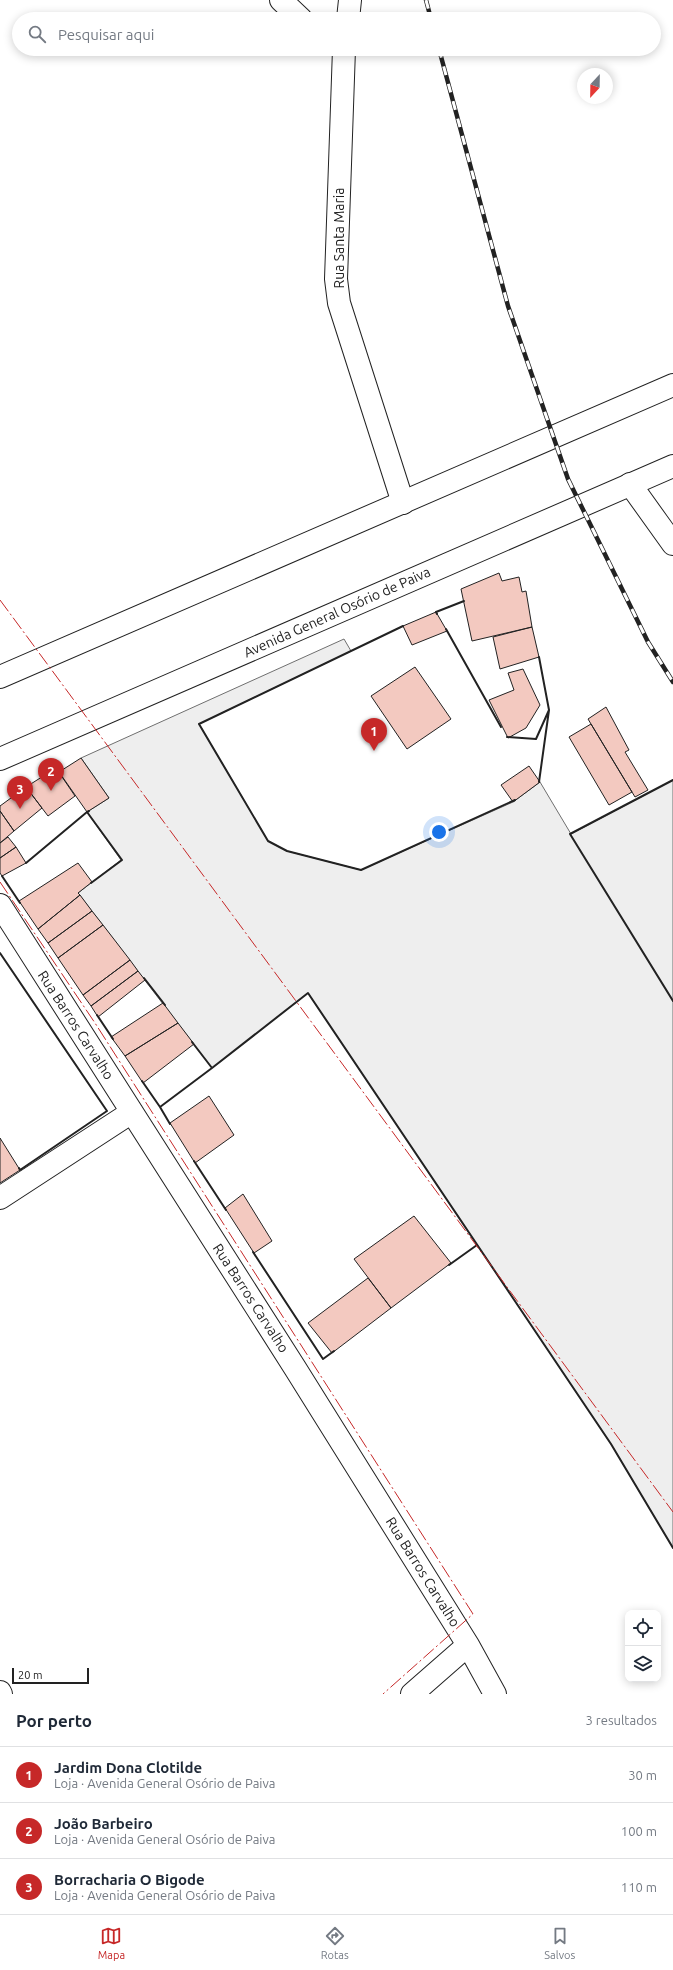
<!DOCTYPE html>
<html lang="pt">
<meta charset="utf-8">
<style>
:root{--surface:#fff;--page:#f2f2f3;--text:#1f2937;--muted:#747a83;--line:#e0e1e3;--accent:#c62828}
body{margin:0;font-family:Ubuntu,sans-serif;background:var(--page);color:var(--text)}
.controls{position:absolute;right:12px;bottom:12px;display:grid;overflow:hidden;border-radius:8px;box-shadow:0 2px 10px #0003}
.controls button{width:36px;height:36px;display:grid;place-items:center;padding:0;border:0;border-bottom:1px solid var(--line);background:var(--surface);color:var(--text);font:20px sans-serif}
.compass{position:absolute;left:577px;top:68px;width:36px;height:36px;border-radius:50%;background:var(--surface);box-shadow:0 2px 10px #0003;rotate:202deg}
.scale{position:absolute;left:12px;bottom:10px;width:77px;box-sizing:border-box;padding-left:4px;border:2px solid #222;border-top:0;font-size:11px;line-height:14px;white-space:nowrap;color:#222;-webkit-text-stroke:3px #fff;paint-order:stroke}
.you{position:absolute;left:439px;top:832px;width:14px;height:14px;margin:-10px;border:3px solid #fff;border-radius:50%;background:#1a73e8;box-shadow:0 0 0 6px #1a73e833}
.badge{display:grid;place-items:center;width:26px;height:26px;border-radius:50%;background:var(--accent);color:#fff;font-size:13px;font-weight:700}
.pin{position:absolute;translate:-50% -33px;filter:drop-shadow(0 1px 2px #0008)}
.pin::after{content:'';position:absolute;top:21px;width:14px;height:12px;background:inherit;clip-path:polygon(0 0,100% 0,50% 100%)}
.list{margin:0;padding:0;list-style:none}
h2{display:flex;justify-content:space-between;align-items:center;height:52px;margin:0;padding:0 16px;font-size:17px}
h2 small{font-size:13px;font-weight:400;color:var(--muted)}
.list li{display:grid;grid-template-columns:26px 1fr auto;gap:12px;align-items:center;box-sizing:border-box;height:56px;padding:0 16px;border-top:1px solid var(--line)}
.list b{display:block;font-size:15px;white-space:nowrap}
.list p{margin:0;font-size:13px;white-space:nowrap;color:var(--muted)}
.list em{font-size:13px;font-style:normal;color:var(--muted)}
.icon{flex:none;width:22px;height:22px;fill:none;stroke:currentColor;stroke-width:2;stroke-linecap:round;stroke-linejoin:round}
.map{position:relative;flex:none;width:673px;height:1694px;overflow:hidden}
.search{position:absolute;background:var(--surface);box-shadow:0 2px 10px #0003;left:12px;right:12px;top:12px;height:44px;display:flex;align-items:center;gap:10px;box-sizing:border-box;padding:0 14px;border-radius:22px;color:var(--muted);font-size:15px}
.sheet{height:220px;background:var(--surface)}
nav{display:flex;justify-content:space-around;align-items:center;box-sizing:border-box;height:56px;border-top:1px solid var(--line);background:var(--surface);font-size:11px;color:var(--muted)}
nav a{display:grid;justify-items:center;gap:2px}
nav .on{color:var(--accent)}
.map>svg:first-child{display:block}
</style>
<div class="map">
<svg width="673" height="1694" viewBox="0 0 673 1694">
<rect width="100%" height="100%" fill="#fff"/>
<path fill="#eee" stroke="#6f6f6f" d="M 344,639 L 351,651 L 199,724 L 268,841 L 287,851 L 361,870 L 513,802 L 540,782 L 571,834 L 673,780 L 673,1548 L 611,1444 L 308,993 L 212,1068 L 78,893 L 121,860 L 87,812 L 109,798 L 81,758 Z"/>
<path fill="#f3c9c0" stroke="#222" d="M 499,573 L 502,581 L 519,577 L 522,592 L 526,591 L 532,627 L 472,641 L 461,589 Z
M 436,612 L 447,631 L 412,645 L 403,626 Z
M 532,627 L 539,657 L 500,669 L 493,637 Z
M 415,667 L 451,719 L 407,749 L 371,696 Z
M 523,669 L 540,705 L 526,728 L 508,738 L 489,700 L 514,690 L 508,673 Z
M 606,707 L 629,750 L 625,752 L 648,790 L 635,797 L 588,719 Z
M 591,724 L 632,792 L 609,805 L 569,737 Z
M 81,758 L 109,798 L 87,812 L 59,772 Z
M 529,766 L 540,782 L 513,802 L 501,785 Z
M 56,768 L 75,796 L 48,816 L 26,787 Z
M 26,787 L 42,808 L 14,831 L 0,811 L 0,806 Z
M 0,811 L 14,831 L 0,843 Z
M 8,837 L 16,847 L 0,858 L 0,843 Z
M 16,847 L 26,863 L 2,876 L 0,873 L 0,858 Z
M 78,863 L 92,882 L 78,893 L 80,895 L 38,929 L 19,901 Z
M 80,895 L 92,911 L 48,943 L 38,929 Z
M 92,911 L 103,925 L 58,958 L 48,943 Z
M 103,925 L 130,960 L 83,995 L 58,958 Z
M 130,960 L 138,971 L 91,1006 L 83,995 Z
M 138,971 L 145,980 L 98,1017 L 91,1006 Z
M 163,1003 L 178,1023 L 125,1056 L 111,1037 Z
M 178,1023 L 194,1044 L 143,1083 L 125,1056 Z
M 209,1096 L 234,1135 L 195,1163 L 170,1123 Z
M 0,1138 L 20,1170 L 0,1183 Z
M 243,1194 L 272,1241 L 254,1253 L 225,1208 Z
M 414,1216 L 451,1263 L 391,1308 L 354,1259 Z
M 368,1278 L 391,1308 L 332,1353 L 308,1323 Z"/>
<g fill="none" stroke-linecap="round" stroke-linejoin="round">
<g stroke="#222" stroke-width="24">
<path id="minor" d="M 281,0 L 301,19
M 348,19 L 350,0
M 344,49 L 336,279 L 339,303 L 403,503
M 630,484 L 673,544
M 0,905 L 295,1368 L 468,1645 L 495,1694
M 0,1198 L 132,1112
M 0,1692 L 1,1694
M 412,1694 L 468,1645"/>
</g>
<g stroke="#222" stroke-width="24">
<path id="primary" d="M 0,677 L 673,385
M 0,759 L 673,466"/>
</g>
<use href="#minor" stroke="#fff" stroke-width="22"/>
<use href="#primary" stroke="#fff" stroke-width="22"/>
<g stroke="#222" stroke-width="4.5">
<path id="rail" d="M 426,0 L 431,19
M 439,49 L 508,306 L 568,479 L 648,642 L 673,682"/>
</g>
<use href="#rail" stroke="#fff" stroke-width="3" stroke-dasharray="9" stroke-linecap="butt"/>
<path stroke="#222" stroke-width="2" d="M 437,614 L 436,612 L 464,601
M 403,626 L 199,724 L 268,841 L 287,851 L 361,870 L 515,800
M 446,629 L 501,727
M 507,737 L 536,739 L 549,710 L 539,657
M 673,780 L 570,834 L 673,1001
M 539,782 L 549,710
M 89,811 L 87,812 L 122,860 L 91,883
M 26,863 L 87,812
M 2,876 L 20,903
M 0,953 L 107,1111 L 20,1170 L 19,1168
M 144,978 L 165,1005
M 97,1015 L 113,1039
M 192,1042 L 212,1068 L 308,993 L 611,1444 L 673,1548
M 142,1081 L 160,1107 L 212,1068
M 160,1107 L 170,1124
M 194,1161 L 226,1210
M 253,1252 L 323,1359 L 334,1351
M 449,1265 L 477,1245"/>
<path stroke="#c62828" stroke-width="1" stroke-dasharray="14 3 2 3" stroke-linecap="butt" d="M 0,600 L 673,1512
M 0,882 L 95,1023 L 473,1614 L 383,1694"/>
</g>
<g text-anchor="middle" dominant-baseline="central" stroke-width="3" stroke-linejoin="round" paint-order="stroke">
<g font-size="14" fill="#222" stroke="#fff">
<text transform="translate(339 238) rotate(-90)">Rua Santa Maria</text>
<text transform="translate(337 612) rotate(-24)">Avenida General Osório de Paiva</text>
<text transform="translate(76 1025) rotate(57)">Rua Barros Carvalho</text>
<text transform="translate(251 1298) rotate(57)">Rua Barros Carvalho</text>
<text transform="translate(423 1572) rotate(58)">Rua Barros Carvalho</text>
</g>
</g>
</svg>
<div class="controls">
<button><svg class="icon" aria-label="locate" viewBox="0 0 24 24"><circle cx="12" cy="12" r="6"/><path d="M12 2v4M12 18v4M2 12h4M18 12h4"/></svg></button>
<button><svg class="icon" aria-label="layers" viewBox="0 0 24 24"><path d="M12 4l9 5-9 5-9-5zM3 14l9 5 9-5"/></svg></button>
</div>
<svg class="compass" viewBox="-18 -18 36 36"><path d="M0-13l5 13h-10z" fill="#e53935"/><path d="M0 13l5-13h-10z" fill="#747a83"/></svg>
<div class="scale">20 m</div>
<div class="you"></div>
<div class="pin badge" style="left:374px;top:751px">1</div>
<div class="pin badge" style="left:51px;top:791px">2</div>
<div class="pin badge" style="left:20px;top:809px">3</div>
<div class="search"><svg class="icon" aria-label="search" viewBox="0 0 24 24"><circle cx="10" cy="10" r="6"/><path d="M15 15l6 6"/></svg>Pesquisar aqui</div>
</div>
<section class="sheet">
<h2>Por perto<small>3 resultados</small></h2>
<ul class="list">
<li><span class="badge">1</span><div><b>Jardim Dona Clotilde</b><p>Loja · Avenida General Osório de Paiva</p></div><em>30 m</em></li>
<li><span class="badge">2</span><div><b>João Barbeiro</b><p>Loja · Avenida General Osório de Paiva</p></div><em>100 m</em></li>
<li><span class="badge">3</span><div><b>Borracharia O Bigode</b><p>Loja · Avenida General Osório de Paiva</p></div><em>110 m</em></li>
</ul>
</section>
<nav>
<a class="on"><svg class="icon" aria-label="map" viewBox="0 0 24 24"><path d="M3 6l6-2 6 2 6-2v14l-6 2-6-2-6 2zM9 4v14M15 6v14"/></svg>Mapa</a>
<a><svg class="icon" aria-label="directions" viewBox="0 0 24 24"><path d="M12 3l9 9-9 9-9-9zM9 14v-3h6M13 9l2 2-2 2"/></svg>Rotas</a>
<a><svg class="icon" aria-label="saved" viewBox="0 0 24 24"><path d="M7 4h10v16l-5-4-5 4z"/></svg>Salvos</a>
</nav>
